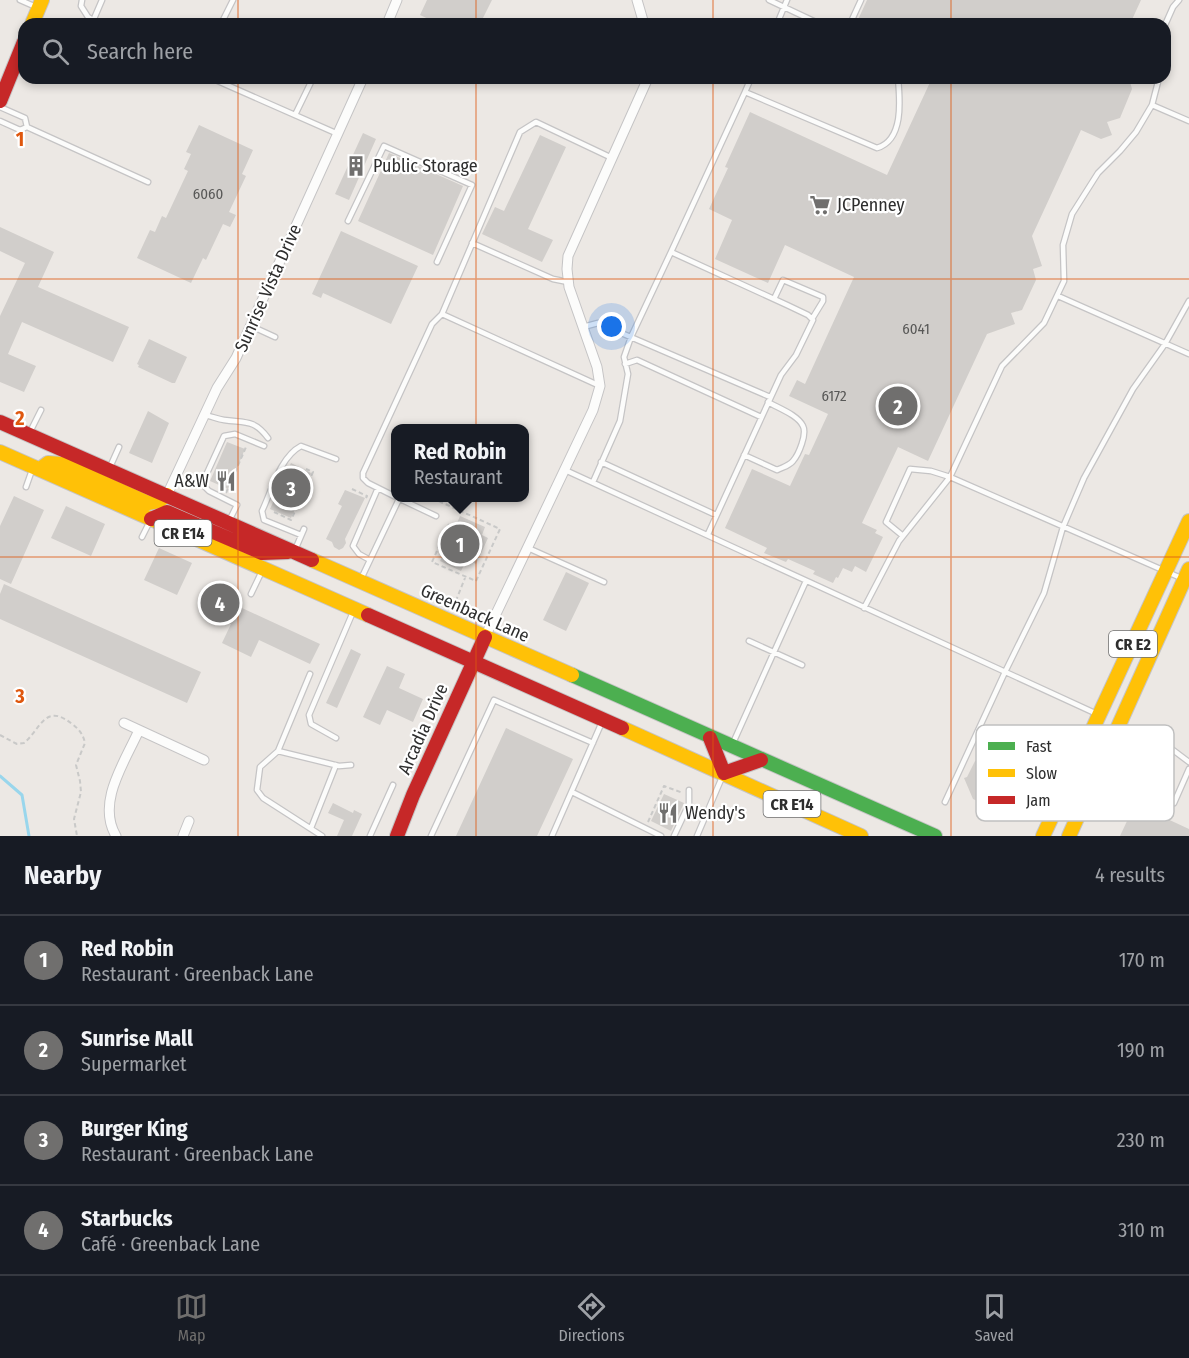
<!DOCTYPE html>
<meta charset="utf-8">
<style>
:root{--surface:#171b24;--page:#20242c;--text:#f1f3f6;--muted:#9ea1a6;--line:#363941;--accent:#706f6e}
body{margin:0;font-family:"Fira Sans Condensed",sans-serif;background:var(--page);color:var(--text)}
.you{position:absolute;left:612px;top:327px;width:21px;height:21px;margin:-15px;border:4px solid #fff;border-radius:50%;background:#1a73e8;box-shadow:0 0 0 9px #1a73e833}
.badge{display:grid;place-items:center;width:39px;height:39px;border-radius:50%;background:var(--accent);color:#fff;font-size:20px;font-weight:700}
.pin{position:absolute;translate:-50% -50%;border:3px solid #fff;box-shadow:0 2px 6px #0006}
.popup{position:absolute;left:391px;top:424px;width:138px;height:78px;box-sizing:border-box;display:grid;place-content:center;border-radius:12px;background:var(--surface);filter:drop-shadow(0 2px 4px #0005);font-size:20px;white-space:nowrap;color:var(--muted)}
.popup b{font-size:22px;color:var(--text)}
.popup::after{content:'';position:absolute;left:50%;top:100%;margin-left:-12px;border:12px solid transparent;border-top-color:var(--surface)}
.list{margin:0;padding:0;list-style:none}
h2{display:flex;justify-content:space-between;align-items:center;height:78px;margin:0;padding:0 24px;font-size:26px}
h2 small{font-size:20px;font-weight:400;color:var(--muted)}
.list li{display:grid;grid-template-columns:39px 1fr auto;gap:18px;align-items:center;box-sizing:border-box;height:90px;padding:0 24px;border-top:2px solid var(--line)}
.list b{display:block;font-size:22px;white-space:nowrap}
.list p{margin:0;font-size:20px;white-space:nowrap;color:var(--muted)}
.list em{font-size:20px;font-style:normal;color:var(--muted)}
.icon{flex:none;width:33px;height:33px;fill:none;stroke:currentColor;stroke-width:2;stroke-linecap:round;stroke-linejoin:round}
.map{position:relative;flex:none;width:1189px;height:836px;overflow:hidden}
.search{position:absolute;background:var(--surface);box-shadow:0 3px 9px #0003;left:18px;right:18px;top:18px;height:66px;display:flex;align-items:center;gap:15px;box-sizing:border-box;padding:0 21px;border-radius:18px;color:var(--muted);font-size:22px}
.sheet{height:438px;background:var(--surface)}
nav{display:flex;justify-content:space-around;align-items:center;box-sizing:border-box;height:84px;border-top:2px solid var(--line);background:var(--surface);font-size:16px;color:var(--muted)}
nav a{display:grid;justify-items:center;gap:3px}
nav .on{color:var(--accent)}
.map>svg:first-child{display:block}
</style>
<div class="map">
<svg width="1189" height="836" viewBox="0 0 1189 836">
<rect width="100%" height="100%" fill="#ece8e4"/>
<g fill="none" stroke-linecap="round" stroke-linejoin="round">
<path stroke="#99d6ec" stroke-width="3" d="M 0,776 L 22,795 L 29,836"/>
</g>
<path fill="#d1cecb" d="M 427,0 L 492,0 L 480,24 L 439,24 L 420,15 Z
M 867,0 L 1141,0 L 1130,24 L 856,24 Z
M 932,78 L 1129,78 L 1132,89 L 1120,118 L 1107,122 L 1112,135 L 1101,139 L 1081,130 L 1032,236 L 1042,266 L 1033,269 L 1036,280 L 1022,310 L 1011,313 L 1015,324 L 987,334 L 928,461 L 898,447 L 862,523 L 877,530 L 875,533 L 883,537 L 866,572 L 855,566 L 852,572 L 843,568 L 838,578 L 836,577 L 833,583 L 813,574 L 815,571 L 788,559 L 786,562 L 764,553 L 767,548 L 725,528 L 752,469 L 790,486 L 805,454 L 809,455 L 828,414 L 789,396 L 797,380 L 805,384 L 854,277 L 785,245 L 768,283 L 715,259 L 732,220 L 709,209 L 728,168 L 725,167 L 750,112 L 887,175 Z
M 199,125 L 253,150 L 242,174 L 246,176 L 229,212 L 236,215 L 230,227 L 223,224 L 206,260 L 203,258 L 191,283 L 137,258 L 150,230 L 155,232 L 162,216 L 166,218 L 188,171 L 184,169 L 191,154 L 186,152 Z
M 363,133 L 376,139 L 349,200 L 335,194 Z
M 540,135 L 566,147 L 528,229 L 553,240 L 542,262 L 482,234 L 495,207 L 504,211 Z
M 389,153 L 463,186 L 433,255 L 358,221 Z
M 0,227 L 54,252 L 38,287 L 129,327 L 113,362 L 22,322 L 8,354 L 36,366 L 24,392 L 0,382 L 0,316 L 25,263 L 0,251 Z
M 341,231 L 418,266 L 391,324 L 323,293 L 321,298 L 312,294 Z
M 149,339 L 187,357 L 175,383 L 172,383 L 138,367 L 139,365 L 137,364 Z
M 148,411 L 169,423 L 152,463 L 129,453 Z
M 227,442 L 245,449 L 228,489 L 210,481 Z
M 291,463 L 311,473 L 291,518 L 270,509 Z
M 345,490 L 365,498 L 345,539 L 346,543 L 343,548 L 339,550 L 334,547 L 332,542 L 326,539 L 342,506 L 338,504 Z
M 14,496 L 44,510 L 11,584 L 0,579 L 0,526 Z
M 66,506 L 105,524 L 91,556 L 51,538 Z
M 460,516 L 485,527 L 482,535 L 488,538 L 476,564 L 467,559 L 461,571 L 440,561 L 446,548 L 441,546 L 450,526 L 455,528 Z
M 159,548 L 192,563 L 177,595 L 144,580 Z
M 566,572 L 589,583 L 566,631 L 543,620 Z
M 4,584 L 201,672 L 187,703 L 0,619 L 0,594 Z
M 219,587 L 233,593 L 229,602 L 320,644 L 310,664 L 259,640 L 251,657 L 222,643 L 231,624 L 206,612 Z
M 351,649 L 361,654 L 337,708 L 326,703 Z
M 387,666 L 405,674 L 399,688 L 423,699 L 413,722 L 387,710 L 380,725 L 363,717 Z
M 506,728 L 573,759 L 537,836 L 456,836 Z
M 998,758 L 1008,762 L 1019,795 L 1014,806 L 1008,807 L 1012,817 L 973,799 L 964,778 L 967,777 L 975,761 L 981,759 L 983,764 Z
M 664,794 L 684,803 L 671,831 L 651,821 Z
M 333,803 L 353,813 L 354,810 L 362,814 L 352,836 L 337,836 L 344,820 L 328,813 Z
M 1135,804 L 1189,829 L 1189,836 L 1120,836 Z"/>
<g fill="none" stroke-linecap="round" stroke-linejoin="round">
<g stroke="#c5c4c5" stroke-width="7">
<path id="lane" d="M 20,0 L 36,7
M 82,0 L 81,6 L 88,17 L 99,24
M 769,0 L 820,24
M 93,21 L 102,0
M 221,24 L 233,0
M 777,24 L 787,0
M 850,24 L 861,0
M 1165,25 L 1173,7 L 1179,0
M 211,78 L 338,134
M 745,92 L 751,78
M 1152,105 L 1189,121
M 0,107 L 25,118 L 27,127
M 295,115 L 313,78
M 0,121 L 20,130 L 27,127 L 148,182
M 348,221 L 384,146 L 472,185 L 437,262
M 472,243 L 553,279 L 568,282
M 1058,296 L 1189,354
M 774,299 L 783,280 L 823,297 L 823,301 L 812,319
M 442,314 L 600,386
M 251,326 L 275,337
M 583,327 L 598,323 L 770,397
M 625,364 L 637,360 L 761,417
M 204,415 C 211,416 217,419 224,420 C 245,423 254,419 268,438
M 30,432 L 41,410
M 744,455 L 777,470 C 783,467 789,466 793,461 C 799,454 807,434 803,426 C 798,415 778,408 768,402
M 601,462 L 716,515
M 110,467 L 119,447
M 565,470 L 1097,714
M 593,482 L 620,421 L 628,374 L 624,357 L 631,337 L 671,252
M 26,487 L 32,470
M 396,497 L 368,483 L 363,478 L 363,473 L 432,324 L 442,314 L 520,132 L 536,122 L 612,158
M 398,498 L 436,516
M 229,521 L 237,505 L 209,491 L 202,484 L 224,436 L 235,434 L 264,446
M 708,534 L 781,375 L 796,355 L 813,320 L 808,315 L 787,305 L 671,252 L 745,92 L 877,148 C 904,140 900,100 898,78
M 301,535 L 264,520 L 262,511 C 272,490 280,457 301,446 L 336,459
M 903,536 L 886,522 L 910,469 L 931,471 L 950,477 L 1181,578
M 142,537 L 150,521
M 528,548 L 604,582
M 295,550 L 304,529
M 370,560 L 359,554 L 353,546 L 378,488
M 361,579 L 399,499
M 251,594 L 262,571
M 864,608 L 899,541 L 950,477 L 1002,366 L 1044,323 L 1064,281 L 1063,245 L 1072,214 L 1098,173 L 1120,151 L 1136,132 L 1152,105 L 1159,78
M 749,641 L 802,665
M 1121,725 L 1169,747 L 1189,762
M 336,738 L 311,724 L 309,715 L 353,612
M 733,743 L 806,581
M 278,751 L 310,674
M 572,792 L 661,836
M 945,802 L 1005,672 L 1044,593 L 1063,527 L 1084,478 L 1133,389 L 1165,344 L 1189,301
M 1174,803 L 1189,769
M 311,828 L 336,765
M 322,836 L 263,798 L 257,790 L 260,767 L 278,751 L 339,766 L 351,765
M 370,836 L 393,785
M 431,836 L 494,700 L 593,743
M 552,836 L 602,722
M 674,836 L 689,804 L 689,790
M 697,836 L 723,775"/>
</g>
<g stroke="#c5c4c5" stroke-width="11">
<path id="street" d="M 637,0 L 644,24
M 387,24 L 397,0
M 167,495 L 217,388 L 236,358 L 363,78
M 485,637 L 593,410 L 600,386 L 597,367 L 569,287 L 567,269 L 568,256 L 648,78
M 124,723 L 204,760
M 116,836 C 96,802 125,762 139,730
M 183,836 L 189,821"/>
</g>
<g stroke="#c5c4c5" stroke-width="16">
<path id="fast" d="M 572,675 L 935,836"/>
</g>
<g stroke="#c5c4c5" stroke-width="16">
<path id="slow" d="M 32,24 L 42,0
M 0,452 L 368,615
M 40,469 L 48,463 L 62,464 L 148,503 L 159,501 L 167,495
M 312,560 L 572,675
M 622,728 L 861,836
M 1043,836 L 1189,521
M 1069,836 L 1189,569"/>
</g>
<g stroke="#c5c4c5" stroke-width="16">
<path id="jam" d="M 0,101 L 24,42
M 0,422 L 312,560
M 151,519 L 167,512 L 262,553 L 288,552
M 368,615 L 622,728
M 710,738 L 724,773
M 724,773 L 761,760
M 397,836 L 413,795 L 485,637"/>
</g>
<path stroke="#c9c9c8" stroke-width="2" stroke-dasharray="4.5 3" stroke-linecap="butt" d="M 352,489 L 367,496 L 366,498
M 226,493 L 246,447
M 432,498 L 500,529 L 476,581 L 432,562 L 449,524
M 274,512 L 291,520 L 313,472 L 306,469
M 453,608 L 465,578
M 0,735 L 17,744 L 24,743 C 41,729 45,702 72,724 C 79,729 83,734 85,743 L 76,765 L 80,781 L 81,792 L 74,819 L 77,836
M 648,822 L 664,786 L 683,793"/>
<use href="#lane" stroke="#fcfcfb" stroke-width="4.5"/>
<use href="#street" stroke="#fcfcfb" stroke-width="9"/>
<use href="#fast" stroke="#4caf50" stroke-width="14"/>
<use href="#slow" stroke="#ffc107" stroke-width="14"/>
<use href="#jam" stroke="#c62828" stroke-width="14"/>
</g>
<path fill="none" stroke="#df570e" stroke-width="1.5" stroke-opacity="0.55" d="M 238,0 L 238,24M 476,0 L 476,24M 713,0 L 713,24M 951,0 L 951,24M 238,78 L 238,836M 476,78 L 476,836M 713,78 L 713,836M 951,78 L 951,836M 0,279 L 1189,279M 0,557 L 1189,557"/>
<defs>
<g id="building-bare" transform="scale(1.62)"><path d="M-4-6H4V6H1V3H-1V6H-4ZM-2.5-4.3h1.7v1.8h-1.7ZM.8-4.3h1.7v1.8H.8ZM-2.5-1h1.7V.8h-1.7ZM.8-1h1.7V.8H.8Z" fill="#706f6e" stroke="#fff" stroke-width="2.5" paint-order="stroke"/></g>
<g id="supermarket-bare" transform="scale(1.62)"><path d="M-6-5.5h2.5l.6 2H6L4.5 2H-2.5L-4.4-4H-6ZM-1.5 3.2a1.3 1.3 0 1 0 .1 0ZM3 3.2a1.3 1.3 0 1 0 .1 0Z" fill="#706f6e" stroke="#fff" stroke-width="2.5" paint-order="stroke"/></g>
<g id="restaurant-bare" transform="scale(1.62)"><path d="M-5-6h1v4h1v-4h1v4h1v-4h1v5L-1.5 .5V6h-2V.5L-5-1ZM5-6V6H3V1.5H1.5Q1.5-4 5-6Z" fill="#706f6e" stroke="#fff" stroke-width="2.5" paint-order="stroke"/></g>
</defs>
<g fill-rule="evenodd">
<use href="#building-bare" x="356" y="166"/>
<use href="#supermarket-bare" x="820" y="205"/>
<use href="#restaurant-bare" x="226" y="481"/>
<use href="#restaurant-bare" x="668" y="813"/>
</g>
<g text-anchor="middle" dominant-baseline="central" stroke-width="4.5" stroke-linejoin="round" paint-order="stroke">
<g font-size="15" fill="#585857">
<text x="208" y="194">6060</text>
<text x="916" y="329">6041</text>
<text x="834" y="396">6172</text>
</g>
<g fill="#fff" stroke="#6d6d6d" stroke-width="1.5">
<rect x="154.5" y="520" width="57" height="26" rx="4.5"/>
<rect x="1109" y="631" width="48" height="26" rx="4.5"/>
<rect x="763.5" y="791" width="57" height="26" rx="4.5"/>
</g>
<g font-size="16" font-weight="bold" fill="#2e2e2e">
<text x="183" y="533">CR E14</text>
<text x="1133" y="644">CR E2</text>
<text x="792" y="804">CR E14</text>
</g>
<g font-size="18" fill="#2e2e2e" stroke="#fff" text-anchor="start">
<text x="373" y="166">Public Storage</text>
<text x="837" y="205">JCPenney</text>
<text x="209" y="481" text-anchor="end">A&amp;W</text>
<text x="685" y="813">Wendy's</text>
</g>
<g font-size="18" fill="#2e2e2e" stroke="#fff">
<text transform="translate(268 288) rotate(-66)">Sunrise Vista Drive</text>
<text transform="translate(475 613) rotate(24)">Greenback Lane</text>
<text transform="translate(423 729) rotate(-66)">Arcadia Drive</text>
</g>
</g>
<rect x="976" y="725" width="198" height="96" rx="9" fill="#fff" stroke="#c0c0c0" stroke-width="1.5"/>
<rect x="988" y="742" width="27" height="8" fill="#4caf50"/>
<rect x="988" y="769" width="27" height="8" fill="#ffc107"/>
<rect x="988" y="796" width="27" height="8" fill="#c62828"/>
<g font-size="16" fill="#2e2e2e">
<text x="1026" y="752">Fast</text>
<text x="1026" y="779">Slow</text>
<text x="1026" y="806">Jam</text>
</g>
<g font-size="20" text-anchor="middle" font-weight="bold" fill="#df570e" stroke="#fff" stroke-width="4.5" stroke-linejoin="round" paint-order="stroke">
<text x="20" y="146">1</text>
<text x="20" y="425">2</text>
<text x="20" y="703">3</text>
</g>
</svg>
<div class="you"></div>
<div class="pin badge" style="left:460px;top:544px">1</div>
<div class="popup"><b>Red Robin</b>Restaurant</div>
<div class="pin badge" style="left:898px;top:406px">2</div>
<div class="pin badge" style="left:291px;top:488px">3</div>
<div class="pin badge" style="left:220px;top:603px">4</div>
<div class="search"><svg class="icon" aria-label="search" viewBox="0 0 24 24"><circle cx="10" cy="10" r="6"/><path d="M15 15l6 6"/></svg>Search here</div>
</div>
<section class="sheet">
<h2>Nearby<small>4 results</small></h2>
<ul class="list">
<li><span class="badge">1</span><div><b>Red Robin</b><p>Restaurant · Greenback Lane</p></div><em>170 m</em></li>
<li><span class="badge">2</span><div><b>Sunrise Mall</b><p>Supermarket</p></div><em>190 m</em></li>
<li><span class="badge">3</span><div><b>Burger King</b><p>Restaurant · Greenback Lane</p></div><em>230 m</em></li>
<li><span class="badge">4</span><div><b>Starbucks</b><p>Café · Greenback Lane</p></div><em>310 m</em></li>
</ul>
</section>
<nav>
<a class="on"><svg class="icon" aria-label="map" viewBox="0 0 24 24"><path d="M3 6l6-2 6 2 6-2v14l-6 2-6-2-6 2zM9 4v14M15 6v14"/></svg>Map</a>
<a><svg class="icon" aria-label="directions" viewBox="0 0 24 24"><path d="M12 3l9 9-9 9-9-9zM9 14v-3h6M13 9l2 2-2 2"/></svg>Directions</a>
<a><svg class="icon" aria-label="saved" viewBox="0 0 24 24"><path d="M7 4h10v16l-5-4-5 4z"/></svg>Saved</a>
</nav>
